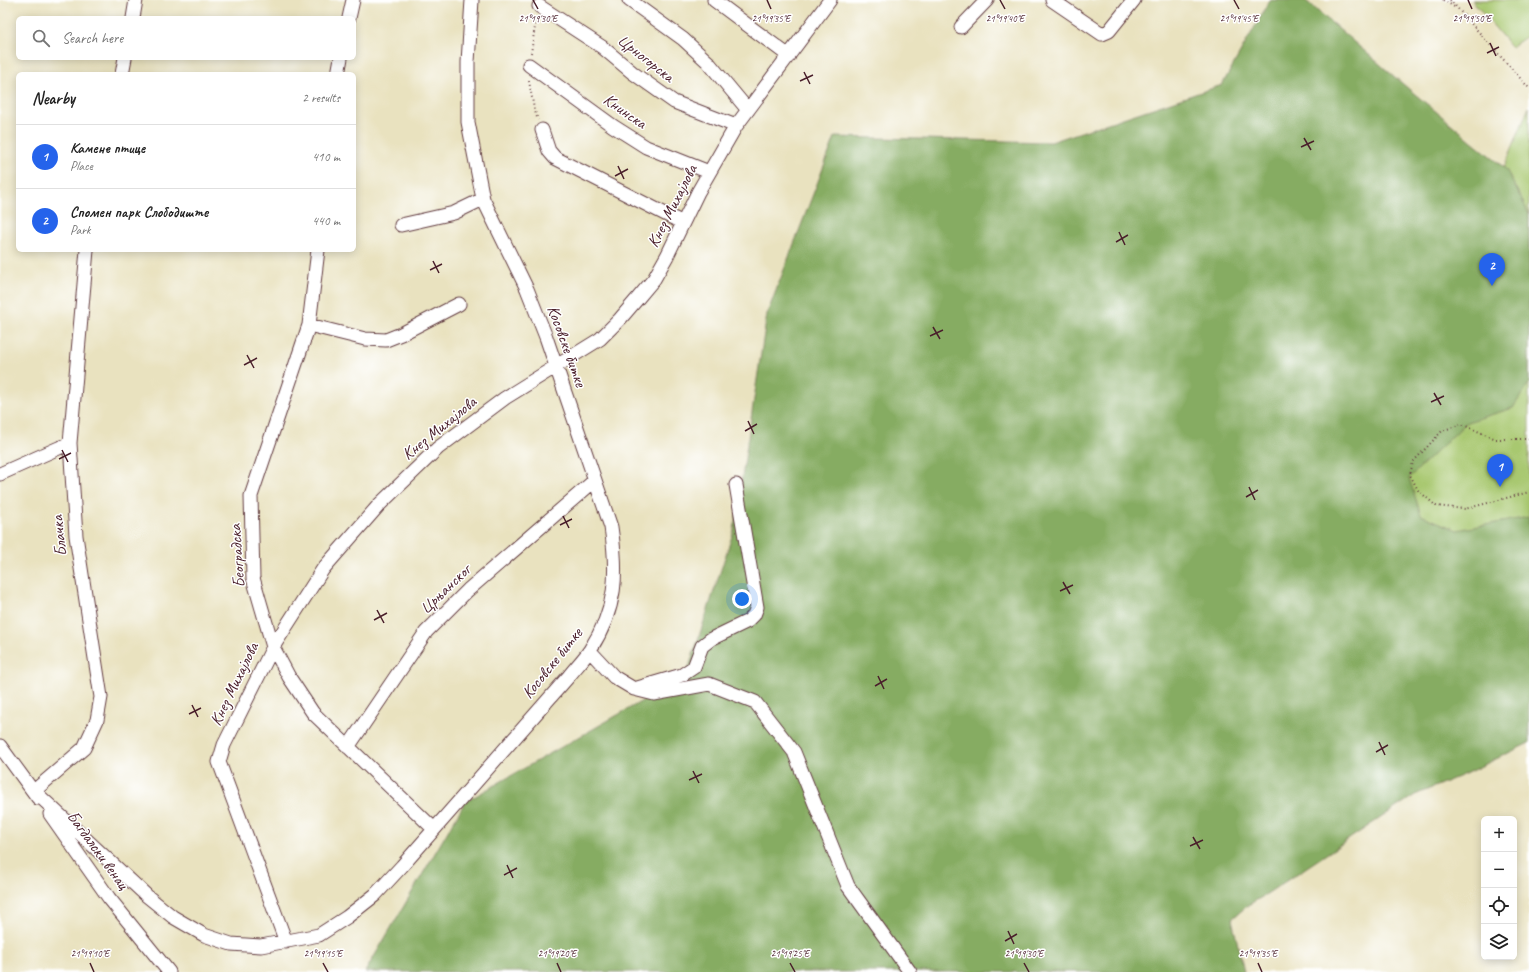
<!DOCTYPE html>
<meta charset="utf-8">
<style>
:root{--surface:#fff;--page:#f2f2f2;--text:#222;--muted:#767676;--line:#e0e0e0;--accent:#2563eb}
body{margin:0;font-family:Caveat,sans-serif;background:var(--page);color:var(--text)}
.controls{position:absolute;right:12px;bottom:12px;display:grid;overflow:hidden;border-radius:6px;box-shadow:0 2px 10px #0003}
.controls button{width:36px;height:36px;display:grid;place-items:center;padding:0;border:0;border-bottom:1px solid var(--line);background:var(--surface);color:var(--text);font:20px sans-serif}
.you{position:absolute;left:742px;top:599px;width:14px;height:14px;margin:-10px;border:3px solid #fff;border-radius:50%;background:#1a73e8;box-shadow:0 0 0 6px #1a73e833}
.badge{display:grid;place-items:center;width:26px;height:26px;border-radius:50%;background:var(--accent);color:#fff;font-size:13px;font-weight:700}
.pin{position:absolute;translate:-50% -33px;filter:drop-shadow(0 1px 2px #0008)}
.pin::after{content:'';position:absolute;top:21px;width:14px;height:12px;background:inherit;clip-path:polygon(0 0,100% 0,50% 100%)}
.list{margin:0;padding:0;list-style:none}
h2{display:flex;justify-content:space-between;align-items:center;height:52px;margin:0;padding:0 16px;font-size:17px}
h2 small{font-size:13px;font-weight:400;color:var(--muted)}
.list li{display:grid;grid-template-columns:26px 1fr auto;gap:12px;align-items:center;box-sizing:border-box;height:64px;padding:0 16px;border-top:1px solid var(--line)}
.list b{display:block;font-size:15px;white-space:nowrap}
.list p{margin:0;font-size:13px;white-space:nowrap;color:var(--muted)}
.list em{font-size:13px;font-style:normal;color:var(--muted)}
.icon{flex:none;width:22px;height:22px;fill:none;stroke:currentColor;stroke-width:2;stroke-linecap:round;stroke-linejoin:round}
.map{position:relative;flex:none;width:1529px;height:972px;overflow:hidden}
.search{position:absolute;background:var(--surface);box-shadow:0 2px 10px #0003;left:16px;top:16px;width:340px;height:44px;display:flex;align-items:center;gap:10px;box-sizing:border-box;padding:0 14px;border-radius:6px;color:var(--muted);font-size:15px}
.panel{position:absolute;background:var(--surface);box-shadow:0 2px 10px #0003;left:16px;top:72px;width:340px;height:180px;border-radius:6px}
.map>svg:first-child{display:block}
</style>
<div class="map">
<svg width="1529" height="972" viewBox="0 0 1529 972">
<rect width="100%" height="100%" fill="#fff"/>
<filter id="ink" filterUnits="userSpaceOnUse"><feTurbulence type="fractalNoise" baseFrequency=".025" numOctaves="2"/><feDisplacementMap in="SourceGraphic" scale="8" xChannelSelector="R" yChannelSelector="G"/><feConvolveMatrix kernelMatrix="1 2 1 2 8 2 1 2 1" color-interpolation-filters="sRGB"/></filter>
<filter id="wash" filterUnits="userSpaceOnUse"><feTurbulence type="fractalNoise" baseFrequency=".012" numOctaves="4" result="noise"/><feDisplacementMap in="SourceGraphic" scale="16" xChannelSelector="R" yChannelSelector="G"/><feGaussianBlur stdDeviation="0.9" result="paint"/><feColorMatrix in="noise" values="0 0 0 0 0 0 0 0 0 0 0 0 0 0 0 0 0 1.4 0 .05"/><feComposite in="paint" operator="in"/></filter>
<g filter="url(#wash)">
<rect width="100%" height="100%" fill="#e9e2bf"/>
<path fill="#a8c86f" stroke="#79744d" d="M 1472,0 L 1529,0 L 1529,35 L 1511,47 Z
M 1529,107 L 1529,548 L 1443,562 L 1382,465 Z"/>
<path fill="#86ac62" stroke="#686646" d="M 1270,0 L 1305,0 L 1410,90 L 1506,169 L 1529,214 L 1529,383 L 1513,408 L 1467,422 L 1409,478 L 1421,515 L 1457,530 L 1529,517 L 1529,743 L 1465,774 L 1415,795 L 1262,897 L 1248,905 L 1232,919 L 1244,972 L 365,972 L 465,802 L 686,676 L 734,530 L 767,314 L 835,137 L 1051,142 L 1222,85 Z"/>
</g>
<g filter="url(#ink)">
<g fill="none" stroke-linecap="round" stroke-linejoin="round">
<g stroke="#623c41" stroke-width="15">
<path id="minor" d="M 629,0 L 683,39 L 708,62 L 748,110
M 714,0 L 789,56
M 1052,0 L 1102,34 L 1109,31 L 1134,0
M 539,6 L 602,47 L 633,73 L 674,102 L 736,126
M 133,18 L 136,0
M 349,18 L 353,0
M 961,27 L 987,0
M 529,65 L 613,126 L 646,147 L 709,172
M 122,74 L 125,58
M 338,74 L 341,58
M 542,130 L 549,151 L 555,158 L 683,223
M 401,225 L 454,213 L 483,199
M 318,250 L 309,325 L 251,496 L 253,578 L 273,647 L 289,677 L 313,713 L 434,829
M 309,325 L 365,339 L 386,340 L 401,334 L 459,304
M 0,474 L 70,443
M 590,651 L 614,677 L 634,689 L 654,694 L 709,684 L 755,702 L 794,752 L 848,886 L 910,972
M 634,689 L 682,675 L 694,667 L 702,646 L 711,639 L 748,621 L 754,615 L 757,607 L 736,485
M 0,746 L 38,798
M 348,747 L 426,632 L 468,590 L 594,481
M 34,791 L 147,896 L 173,917 L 204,935 L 231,944 L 261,946 L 319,935 L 347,917 L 375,895 L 402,866 L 569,676 C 576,667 584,659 590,650 C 617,608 618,574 611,527 L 546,337 L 527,289 L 483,199 L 468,122 L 468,62 L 472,0
M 34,791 L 84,748 L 97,720 L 101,697 L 76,536 L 70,443 L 87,250
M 50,814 L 109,898 L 169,972
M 286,942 L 219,762 L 224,745 L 273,647 L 323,569 L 379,505 L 438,448 L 505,398 L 600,339 L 620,319 L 638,298 L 654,279 L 667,256 L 698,192 L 736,126 L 830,0"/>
</g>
<path stroke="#623c41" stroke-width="2" stroke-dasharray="1 3" stroke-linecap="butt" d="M 1443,0 L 1456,8
M 1450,0 L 1529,88
M 531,53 L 536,20
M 529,81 L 534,109 L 538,120
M 1529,439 L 1496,439 L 1461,424 L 1442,431 L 1413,462 L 1410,475 L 1418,490 L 1436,506 L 1465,509 L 1529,492"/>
<use href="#minor" stroke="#fff" stroke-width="13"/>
</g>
</g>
<path fill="none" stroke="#4a1f2b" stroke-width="1.5" d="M 533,0 L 538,9M 767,0 L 771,9M 1000,0 L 1005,9M 1234,0 L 1239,9M 1468,0 L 1472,9M 1490,43 L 1496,56M 1487,53 L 1499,47M 804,72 L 810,84M 800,81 L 813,75M 1304,138 L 1311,150M 1301,147 L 1314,141M 618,166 L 624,179M 615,176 L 628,169M 1119,232 L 1125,245M 1116,242 L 1128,235M 433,261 L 439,273M 430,270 L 442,264M 933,327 L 940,339M 930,336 L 943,330M 247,355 L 254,368M 244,365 L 257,358M 1434,393 L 1441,405M 1431,402 L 1444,396M 748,421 L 754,434M 745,431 L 757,424M 62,450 L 68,462M 59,459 L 71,453M 1249,487 L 1255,500M 1246,497 L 1258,490M 563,516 L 569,528M 560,525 L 572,519M 1063,582 L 1070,594M 1060,591 L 1073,585M 377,610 L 384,623M 374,620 L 387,613M 878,676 L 884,689M 875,686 L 887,679M 192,705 L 198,717M 189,714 L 201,708M 1379,742 L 1385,755M 1376,752 L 1388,745M 693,771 L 699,783M 689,780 L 702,774M 1193,837 L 1200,849M 1190,846 L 1203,840M 507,865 L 513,878M 504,875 L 517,868M 1008,931 L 1014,944M 1005,941 L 1017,934M 90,963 L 94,972M 323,963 L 328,972M 557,963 L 561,972M 790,963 L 795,972M 1024,963 L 1029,972M 1258,963 L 1262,972"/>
<g text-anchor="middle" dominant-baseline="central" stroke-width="3" stroke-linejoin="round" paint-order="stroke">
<g font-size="17" fill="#4a1f2b" stroke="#fff">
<text transform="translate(646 58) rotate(38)">Црногорска</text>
<text transform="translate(625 111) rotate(35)">Книнска</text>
<text transform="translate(672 206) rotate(-63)">Кнез Михајлова</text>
<text transform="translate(567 346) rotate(70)">Косовске битке</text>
<text transform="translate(439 428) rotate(-39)">Кнез Михајлова</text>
<text transform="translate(59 536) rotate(-96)">Блачка</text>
<text transform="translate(237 556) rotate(-94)">Београдска</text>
<text transform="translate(445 589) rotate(-44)">Црњанског</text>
<text transform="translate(552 663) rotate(-51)">Косовске битке</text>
<text transform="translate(234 684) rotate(-64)">Кнез Михајлова</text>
<text transform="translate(98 850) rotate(54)">Багдалски венац</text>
</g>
</g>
<g font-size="10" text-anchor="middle" fill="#4a1f2b" stroke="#fff" stroke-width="3" stroke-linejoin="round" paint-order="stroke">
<text x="538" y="22">21°19'30"E</text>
<text x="771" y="22">21°19'35"E</text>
<text x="1005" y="22">21°19'40"E</text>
<text x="1239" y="22">21°19'45"E</text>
<text x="1472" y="22">21°19'50"E</text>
<text x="90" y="957">21°19'10"E</text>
<text x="323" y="957">21°19'15"E</text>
<text x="557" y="957">21°19'20"E</text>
<text x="790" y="957">21°19'25"E</text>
<text x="1024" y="957">21°19'30"E</text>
<text x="1258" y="957">21°19'35"E</text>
</g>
</svg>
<div class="controls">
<button>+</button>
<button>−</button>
<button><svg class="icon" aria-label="locate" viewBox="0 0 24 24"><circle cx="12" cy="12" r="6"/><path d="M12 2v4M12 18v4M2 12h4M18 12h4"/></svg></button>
<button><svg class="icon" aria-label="layers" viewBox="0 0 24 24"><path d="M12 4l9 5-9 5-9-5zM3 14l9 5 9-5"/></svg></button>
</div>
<div class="you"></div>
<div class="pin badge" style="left:1500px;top:487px">1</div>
<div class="pin badge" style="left:1492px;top:286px">2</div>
<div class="search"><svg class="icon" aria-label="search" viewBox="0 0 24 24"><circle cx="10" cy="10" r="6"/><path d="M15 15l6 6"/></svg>Search here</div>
<section class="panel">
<h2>Nearby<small>2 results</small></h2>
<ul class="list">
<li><span class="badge">1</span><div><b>Камене птице</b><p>Place</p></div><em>410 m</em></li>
<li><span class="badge">2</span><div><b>Спомен парк Слободиште</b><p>Park</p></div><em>440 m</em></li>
</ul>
</section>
</div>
